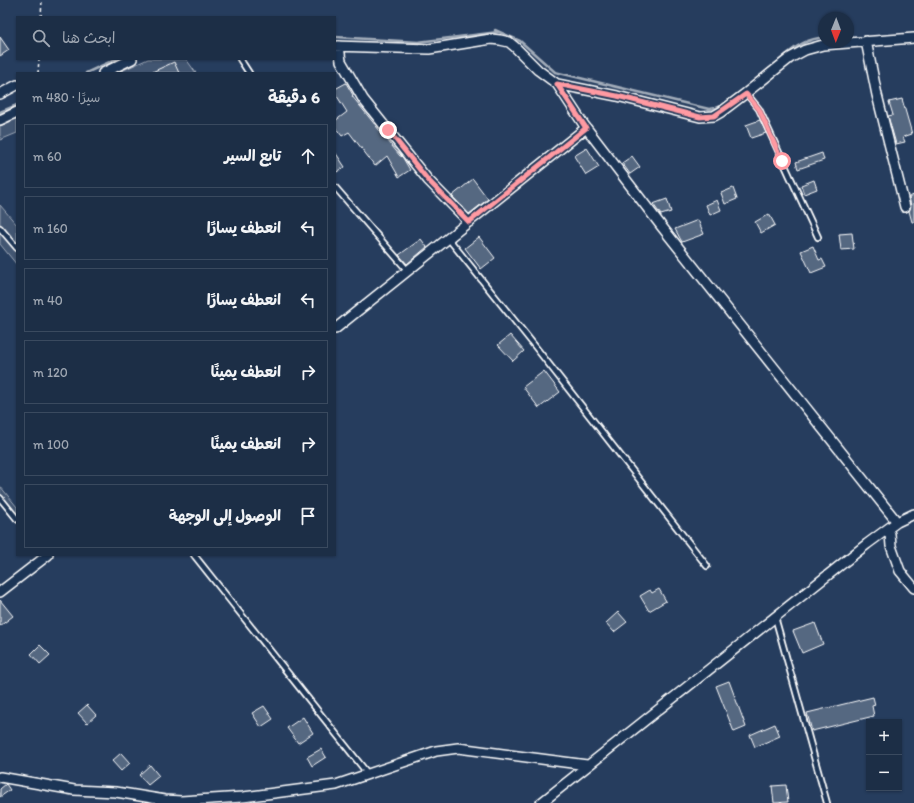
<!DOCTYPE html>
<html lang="ar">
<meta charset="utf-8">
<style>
:root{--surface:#1c2e46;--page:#25364d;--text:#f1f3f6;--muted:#a0a8b3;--line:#3a4a5f}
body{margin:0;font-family:Itim,"Playpen Sans Arabic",sans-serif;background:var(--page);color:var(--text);direction:rtl}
.controls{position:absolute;right:12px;bottom:12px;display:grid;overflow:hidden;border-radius:0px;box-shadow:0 1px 3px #0004}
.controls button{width:36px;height:36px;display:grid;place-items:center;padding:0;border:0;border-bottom:1px solid var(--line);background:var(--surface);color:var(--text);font:20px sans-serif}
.compass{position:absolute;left:818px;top:12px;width:36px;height:36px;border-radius:50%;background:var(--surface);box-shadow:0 1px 3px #0004;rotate:181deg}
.stop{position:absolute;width:12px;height:12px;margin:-9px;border:3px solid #ff9aa2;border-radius:50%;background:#fff}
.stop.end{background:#ff9aa2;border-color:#fff;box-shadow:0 1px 4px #0008}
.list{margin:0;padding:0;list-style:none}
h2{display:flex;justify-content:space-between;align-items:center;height:52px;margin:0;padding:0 16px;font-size:17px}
h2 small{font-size:13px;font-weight:400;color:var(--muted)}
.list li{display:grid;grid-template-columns:26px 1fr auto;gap:12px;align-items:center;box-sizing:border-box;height:64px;margin:0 8px 8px;padding:0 8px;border:1px solid var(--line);border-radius:0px}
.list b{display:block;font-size:15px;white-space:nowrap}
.list em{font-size:13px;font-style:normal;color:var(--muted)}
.icon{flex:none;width:22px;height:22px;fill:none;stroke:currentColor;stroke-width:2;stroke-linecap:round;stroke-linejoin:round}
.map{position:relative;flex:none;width:914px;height:803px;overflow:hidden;direction:ltr}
.search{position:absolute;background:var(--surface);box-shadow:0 1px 3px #0004;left:16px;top:16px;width:320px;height:44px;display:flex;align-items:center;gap:10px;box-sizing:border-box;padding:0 14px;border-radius:0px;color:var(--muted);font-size:15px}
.panel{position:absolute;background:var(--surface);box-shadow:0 1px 3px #0004;left:16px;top:72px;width:320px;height:484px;border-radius:0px;direction:rtl}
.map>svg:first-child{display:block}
</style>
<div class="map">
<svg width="914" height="803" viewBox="0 0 914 803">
<rect width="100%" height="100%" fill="#263d5e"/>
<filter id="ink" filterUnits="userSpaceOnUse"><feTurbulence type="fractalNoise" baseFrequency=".025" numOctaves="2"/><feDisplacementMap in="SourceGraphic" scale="8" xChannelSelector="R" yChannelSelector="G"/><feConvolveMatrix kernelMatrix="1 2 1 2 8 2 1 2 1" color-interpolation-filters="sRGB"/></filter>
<g filter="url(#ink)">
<path fill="#425672" stroke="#a0aab8" d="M 148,59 L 186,59 L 196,73 L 180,73 L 171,64 L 150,73 L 117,73 Z
M 17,119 L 17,133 L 0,140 L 0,126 Z
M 0,205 L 17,225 L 17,265 L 0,244 Z
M 0,486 L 17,507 L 17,524 L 0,503 Z"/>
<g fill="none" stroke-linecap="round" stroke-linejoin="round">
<path stroke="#a4aebb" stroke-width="2.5" d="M 495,30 L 520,41 L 555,72 L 709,109 L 716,108 L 724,105
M 335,37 L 418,42 L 498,32
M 769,69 C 784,57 798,41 819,38
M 86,73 L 116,59
M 0,112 L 17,105"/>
</g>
<path fill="#556781" stroke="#fff" d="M 0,37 L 9,50 L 0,56 Z
M 174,62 L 179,73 L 150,73 Z
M 346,83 L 353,95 L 352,96 L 400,156 L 401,156 L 403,158 L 410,170 L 399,177 L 387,156 L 375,166 L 349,132 L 342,136 L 335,127 L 335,121 L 347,112 L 335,93 L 335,89 Z
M 902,99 L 912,134 L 903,137 L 905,142 L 896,144 L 888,116 L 893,115 L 889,102 Z
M 760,120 L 766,133 L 751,138 L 746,125 Z
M 587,148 L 599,167 L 586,175 L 574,156 Z
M 335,152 L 345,167 L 335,173 Z
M 822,153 L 824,160 L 798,169 L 796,162 Z
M 632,156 L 640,167 L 630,174 L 622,163 Z
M 473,179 L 488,199 L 469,214 L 452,196 Z
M 814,180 L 817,189 L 804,194 L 801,185 Z
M 733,188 L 737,199 L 725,204 L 721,193 Z
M 914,195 L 914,222 L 912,222 L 909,211 L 911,206 L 909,197 Z
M 667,199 L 671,212 L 661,215 L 653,204 Z
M 717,200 L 721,210 L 710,215 L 706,205 Z
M 769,214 L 775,225 L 761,233 L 755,222 Z
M 698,220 L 704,234 L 682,242 L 675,229 Z
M 852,233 L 854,249 L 841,250 L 839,234 Z
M 479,237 L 495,258 L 481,269 L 465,248 Z
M 421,239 L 427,247 L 407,264 L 399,255 Z
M 813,246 L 819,260 L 822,259 L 826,267 L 811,273 L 801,251 Z
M 510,335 L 524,351 L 513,361 L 498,345 Z
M 544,371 L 560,392 L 539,408 L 523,387 Z
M 659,589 L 666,601 L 649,611 L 640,596 L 650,590 L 652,593 Z
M 0,600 L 13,616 L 0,626 Z
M 618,612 L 627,622 L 614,632 L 606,623 Z
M 815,623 L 823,644 L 802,653 L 793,631 Z
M 40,645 L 50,655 L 40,664 L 31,654 Z
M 729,681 L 746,727 L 734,732 L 716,686 Z
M 873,697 L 875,705 L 872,706 L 874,716 L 812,731 L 807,713 Z
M 87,705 L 96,715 L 87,723 L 78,713 Z
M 264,706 L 273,719 L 261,727 L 252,713 Z
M 303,717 L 313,733 L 298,743 L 287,728 Z
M 775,724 L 780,736 L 755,747 L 750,735 Z
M 321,749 L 326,757 L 312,766 L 307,757 Z
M 121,753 L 130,763 L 121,771 L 112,761 Z
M 150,765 L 159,776 L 148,785 L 139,775 Z
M 6,784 L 10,790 L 0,797 L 0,789 Z
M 786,785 L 788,802 L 774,803 L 772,786 Z"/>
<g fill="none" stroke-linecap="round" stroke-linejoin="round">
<g stroke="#fff" stroke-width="8">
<path id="service" d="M 240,59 L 249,73
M 746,93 L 759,109 L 818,237
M 335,187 L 408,271
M 0,228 L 17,248
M 448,238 L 530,340 L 707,566
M 0,498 L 17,519
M 194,555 L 368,774
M 775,617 L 827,803"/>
</g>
<g stroke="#fff" stroke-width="12">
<path id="minor" d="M 866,41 L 877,95 L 905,207
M 335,46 L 429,49 L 491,39 L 500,40 L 509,42 L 515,47 L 538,70 L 557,84 L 584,125 L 662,227 L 897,522
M 339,46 L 341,61 L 363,99 L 428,180 L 469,222
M 103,73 L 132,59
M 557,84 L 617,96 L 700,117 L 714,116 L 721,112 L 746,93 L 790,58 L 805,50 L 823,45 L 848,43 L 914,38
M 0,94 L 17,85
M 0,120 L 17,112
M 335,329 L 586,128
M 887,530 L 890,534 L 891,546 L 900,571 L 914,588
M 0,592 L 48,555
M 0,777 L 74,790 L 116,792 L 165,800 L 181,801 L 243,797 L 336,785 L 436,751 L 458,748 L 587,765
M 541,803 L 867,544 L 897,522 L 914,514"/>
</g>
<path stroke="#fff" stroke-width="1.5" stroke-dasharray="3 3" stroke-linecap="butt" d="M 41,17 L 42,0
M 38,73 L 39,59"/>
<use href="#service" stroke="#1d3557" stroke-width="4.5"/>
<use href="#minor" stroke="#1d3557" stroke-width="9"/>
</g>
</g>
<g fill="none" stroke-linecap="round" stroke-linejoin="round" filter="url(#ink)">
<path stroke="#ff9aa2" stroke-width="5" d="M 388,130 L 428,180 L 469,222 L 586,128 L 557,84 L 617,96 L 700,117 L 714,116 L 746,94 L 759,109 L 782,161"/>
</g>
</svg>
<div class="controls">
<button>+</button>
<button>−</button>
</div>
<svg class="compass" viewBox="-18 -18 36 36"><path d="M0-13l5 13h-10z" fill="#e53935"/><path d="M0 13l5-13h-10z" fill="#a0a8b3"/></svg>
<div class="stop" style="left:782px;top:161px"></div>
<div class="stop end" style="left:388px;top:130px"></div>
<div class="search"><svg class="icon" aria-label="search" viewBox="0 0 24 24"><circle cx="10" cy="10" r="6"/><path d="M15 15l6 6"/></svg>ابحث هنا</div>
<section class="panel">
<h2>6 دقيقة<small>سيرًا · 480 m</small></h2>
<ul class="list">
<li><svg class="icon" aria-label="ahead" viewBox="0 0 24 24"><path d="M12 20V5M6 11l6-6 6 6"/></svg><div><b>تابع السير</b></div><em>60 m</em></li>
<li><svg class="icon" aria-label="left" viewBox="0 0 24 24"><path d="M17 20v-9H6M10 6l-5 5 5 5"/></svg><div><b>انعطف يسارًا</b></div><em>160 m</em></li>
<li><svg class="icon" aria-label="left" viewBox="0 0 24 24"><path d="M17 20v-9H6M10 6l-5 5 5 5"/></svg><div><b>انعطف يسارًا</b></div><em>40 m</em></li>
<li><svg class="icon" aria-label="right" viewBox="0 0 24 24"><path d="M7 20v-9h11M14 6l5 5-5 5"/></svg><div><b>انعطف يمينًا</b></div><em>120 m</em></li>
<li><svg class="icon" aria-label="right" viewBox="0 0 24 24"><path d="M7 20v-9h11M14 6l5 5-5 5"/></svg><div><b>انعطف يمينًا</b></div><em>100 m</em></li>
<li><svg class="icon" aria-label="arrive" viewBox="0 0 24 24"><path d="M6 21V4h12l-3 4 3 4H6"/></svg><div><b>الوصول إلى الوجهة</b></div></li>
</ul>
</section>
</div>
